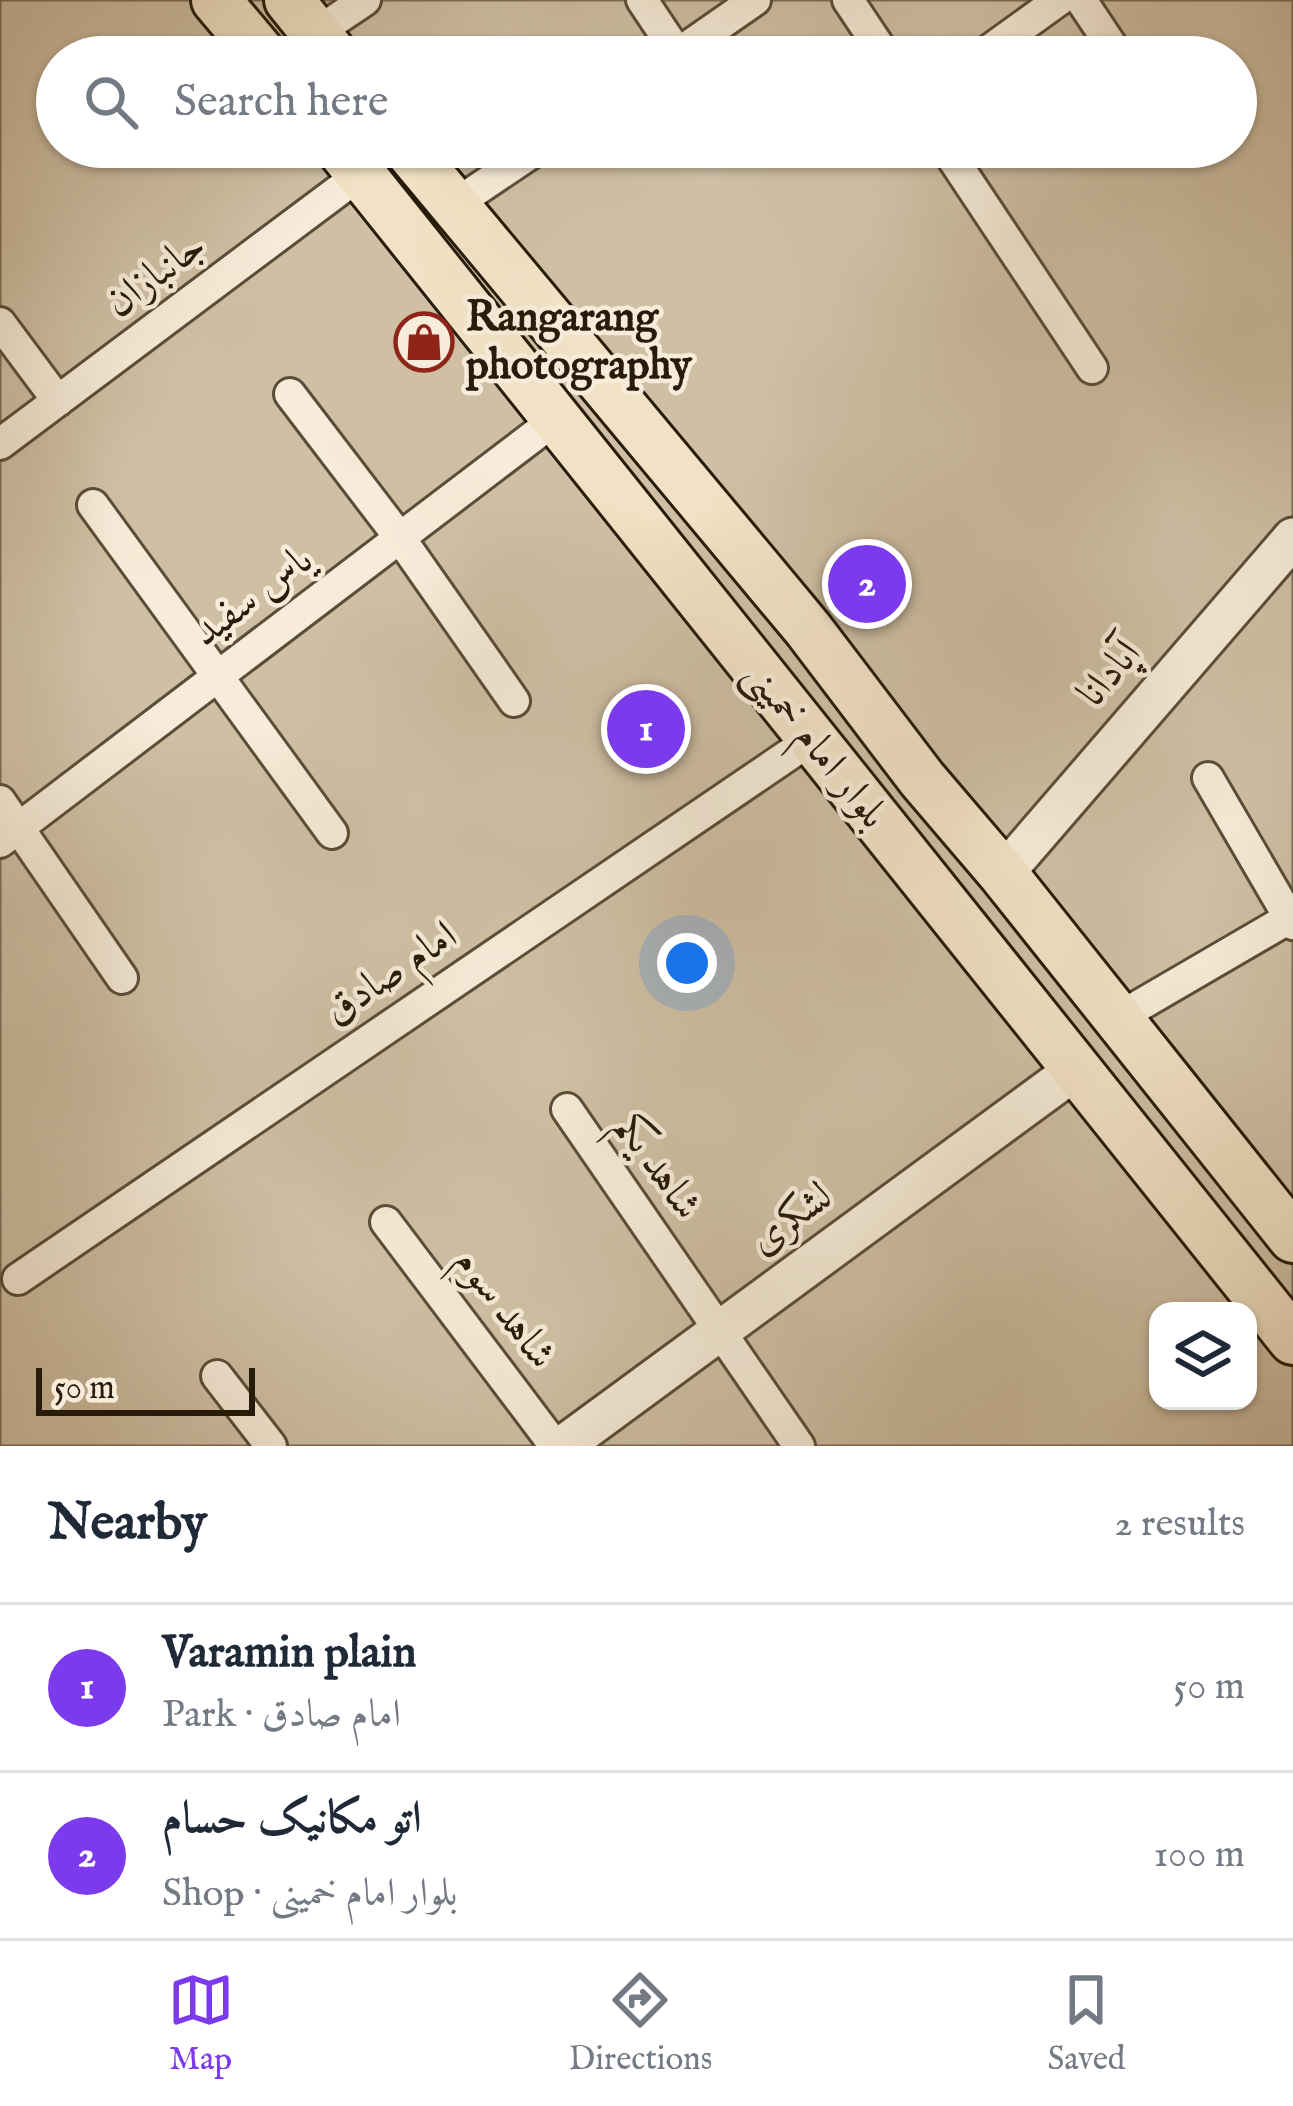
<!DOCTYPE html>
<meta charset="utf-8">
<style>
:root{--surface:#fff;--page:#f6f6f7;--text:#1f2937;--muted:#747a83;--line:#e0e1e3;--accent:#7c3aed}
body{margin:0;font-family:"IM FELL English",Amiri,serif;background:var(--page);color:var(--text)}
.controls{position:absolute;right:36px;bottom:36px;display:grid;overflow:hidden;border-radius:24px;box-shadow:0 3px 9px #0004}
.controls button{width:108px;height:108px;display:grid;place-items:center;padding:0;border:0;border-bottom:3px solid var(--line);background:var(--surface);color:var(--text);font:60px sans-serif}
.scale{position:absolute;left:36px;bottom:30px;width:219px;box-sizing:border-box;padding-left:12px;border:6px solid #281b09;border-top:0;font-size:33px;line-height:42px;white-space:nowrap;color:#281b09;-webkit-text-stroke:9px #f6ecd9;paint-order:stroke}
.you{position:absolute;left:687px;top:963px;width:42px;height:42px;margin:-30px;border:9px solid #fff;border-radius:50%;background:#1a73e8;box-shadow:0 0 0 18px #1a73e833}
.badge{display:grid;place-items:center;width:78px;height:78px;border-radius:50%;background:var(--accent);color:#fff;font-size:39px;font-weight:700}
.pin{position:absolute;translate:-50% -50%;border:6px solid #fff;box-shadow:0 3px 12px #0006}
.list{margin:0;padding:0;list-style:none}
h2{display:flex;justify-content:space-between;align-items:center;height:156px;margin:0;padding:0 48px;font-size:51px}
h2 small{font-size:39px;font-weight:400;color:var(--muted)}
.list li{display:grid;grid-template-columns:78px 1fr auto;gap:36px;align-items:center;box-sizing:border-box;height:168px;padding:0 48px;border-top:3px solid var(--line)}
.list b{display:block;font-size:45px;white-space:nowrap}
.list p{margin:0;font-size:39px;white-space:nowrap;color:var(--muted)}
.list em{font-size:39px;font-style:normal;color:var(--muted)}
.icon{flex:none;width:66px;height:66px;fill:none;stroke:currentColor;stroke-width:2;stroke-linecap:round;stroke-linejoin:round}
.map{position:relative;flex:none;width:1293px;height:1446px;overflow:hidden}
.search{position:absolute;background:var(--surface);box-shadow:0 3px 9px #0004;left:36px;right:36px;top:36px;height:132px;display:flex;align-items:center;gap:30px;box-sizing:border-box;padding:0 42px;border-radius:66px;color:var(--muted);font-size:45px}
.sheet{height:492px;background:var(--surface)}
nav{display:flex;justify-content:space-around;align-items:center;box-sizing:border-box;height:168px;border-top:3px solid var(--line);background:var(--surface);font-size:33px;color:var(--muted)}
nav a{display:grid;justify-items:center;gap:6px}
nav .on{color:var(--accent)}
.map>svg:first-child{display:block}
</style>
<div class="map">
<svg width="1293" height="1446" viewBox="0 0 1293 1446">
<rect width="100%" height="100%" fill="#f1e2c5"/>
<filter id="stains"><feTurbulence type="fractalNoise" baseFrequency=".00167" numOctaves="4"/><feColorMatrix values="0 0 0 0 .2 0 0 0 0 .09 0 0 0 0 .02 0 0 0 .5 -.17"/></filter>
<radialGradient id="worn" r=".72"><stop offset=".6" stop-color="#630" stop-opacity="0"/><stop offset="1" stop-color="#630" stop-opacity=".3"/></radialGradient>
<path fill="#cfc0a5" stroke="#7c6e57" stroke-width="3" fill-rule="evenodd" d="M 0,0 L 1293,0 L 1293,1446 L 0,1446 ZM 57,57 L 1236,57 L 1236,147 L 57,147 ZM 1158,1311 L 1248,1311 L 1248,1401 L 1158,1401 Z"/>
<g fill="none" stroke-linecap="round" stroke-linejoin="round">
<g stroke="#5a4d38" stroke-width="36">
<path id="minor" d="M 642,0 L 678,54
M 848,0 L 886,57
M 1081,0 L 1119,57
M 316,33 L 365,0
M 673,57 L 755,0
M 980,57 L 1059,0
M 945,147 L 1092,368
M 1179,147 L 1180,149
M 454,205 L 540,147
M 0,323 L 58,401
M 290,394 L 400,538 L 514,701
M 0,444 L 362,173
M 93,505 L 332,833
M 1208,778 L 1293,924
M 0,801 L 122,978
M 0,842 L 556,419
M 1116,1019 L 1293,916
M 567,1109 L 799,1446
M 386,1222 L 555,1446
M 18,1279 L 812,739
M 217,1376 L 271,1446"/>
</g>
<g stroke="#5a4d38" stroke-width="45">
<path id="tertiary" d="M 1003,874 L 1293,538
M 563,1446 L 1075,1070"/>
</g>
<g stroke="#281b09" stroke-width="54">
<path id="primary" d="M 216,0 L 264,57
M 289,0 L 335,57
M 339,147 L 1293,1340
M 406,147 L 808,629 L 922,779 L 1003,874 L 1293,1238"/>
</g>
<use href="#minor" stroke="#f6ecd9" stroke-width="30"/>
<use href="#tertiary" stroke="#f6ecd9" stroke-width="39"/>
<use href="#primary" stroke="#f1e2c5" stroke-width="48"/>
</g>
<defs>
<g id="shop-ring" transform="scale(3)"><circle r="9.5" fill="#f6ecd9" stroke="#8f2418" stroke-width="1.5"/><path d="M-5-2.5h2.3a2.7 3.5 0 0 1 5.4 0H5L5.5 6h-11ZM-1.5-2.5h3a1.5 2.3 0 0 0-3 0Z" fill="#8f2418"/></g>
</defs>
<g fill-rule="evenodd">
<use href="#shop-ring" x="424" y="342"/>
</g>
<g text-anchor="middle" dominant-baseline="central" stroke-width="9" stroke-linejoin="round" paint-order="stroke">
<g font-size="42" fill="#281b09" stroke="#f6ecd9">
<text transform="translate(156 275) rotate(-37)">جانبازان</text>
<text transform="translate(253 597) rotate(-37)">یاس سفید</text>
<text transform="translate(1110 674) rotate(-50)">آپادانا</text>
<text transform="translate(815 745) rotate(51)">بلوار امام خمینی</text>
<text transform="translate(391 974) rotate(-34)">امام صادق</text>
<text transform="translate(657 1167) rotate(55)">شاهد یکم</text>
<text transform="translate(791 1219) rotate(-36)">لشکری</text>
<text transform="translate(504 1309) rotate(53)">شاهد سوم</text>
</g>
<g font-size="42" font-weight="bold" fill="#281b09" stroke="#f6ecd9" text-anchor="start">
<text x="466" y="318">Rangarang<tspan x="466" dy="48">photography</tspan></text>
</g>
</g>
<rect width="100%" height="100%" filter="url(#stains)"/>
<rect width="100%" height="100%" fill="url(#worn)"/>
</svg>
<div class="controls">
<button><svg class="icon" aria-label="layers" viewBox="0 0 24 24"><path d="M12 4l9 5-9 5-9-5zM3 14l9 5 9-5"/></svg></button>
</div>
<div class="scale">50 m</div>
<div class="you"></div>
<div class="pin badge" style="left:646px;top:729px">1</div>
<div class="pin badge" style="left:867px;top:584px">2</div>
<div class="search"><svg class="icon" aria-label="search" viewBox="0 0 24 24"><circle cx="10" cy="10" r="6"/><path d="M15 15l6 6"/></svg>Search here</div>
</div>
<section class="sheet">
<h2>Nearby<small>2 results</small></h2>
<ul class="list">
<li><span class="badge">1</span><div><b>Varamin plain</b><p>Park · امام صادق</p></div><em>50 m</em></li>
<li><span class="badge">2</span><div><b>اتو مکانیک حسام</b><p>Shop · بلوار امام خمینی</p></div><em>100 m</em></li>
</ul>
</section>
<nav>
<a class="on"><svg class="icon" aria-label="map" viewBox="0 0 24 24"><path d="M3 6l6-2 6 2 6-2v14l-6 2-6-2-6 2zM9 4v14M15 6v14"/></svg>Map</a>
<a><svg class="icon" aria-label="directions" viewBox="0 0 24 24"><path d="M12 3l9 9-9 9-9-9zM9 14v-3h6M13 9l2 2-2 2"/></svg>Directions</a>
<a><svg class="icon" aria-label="saved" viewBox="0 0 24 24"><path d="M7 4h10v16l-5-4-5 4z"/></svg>Saved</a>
</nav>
